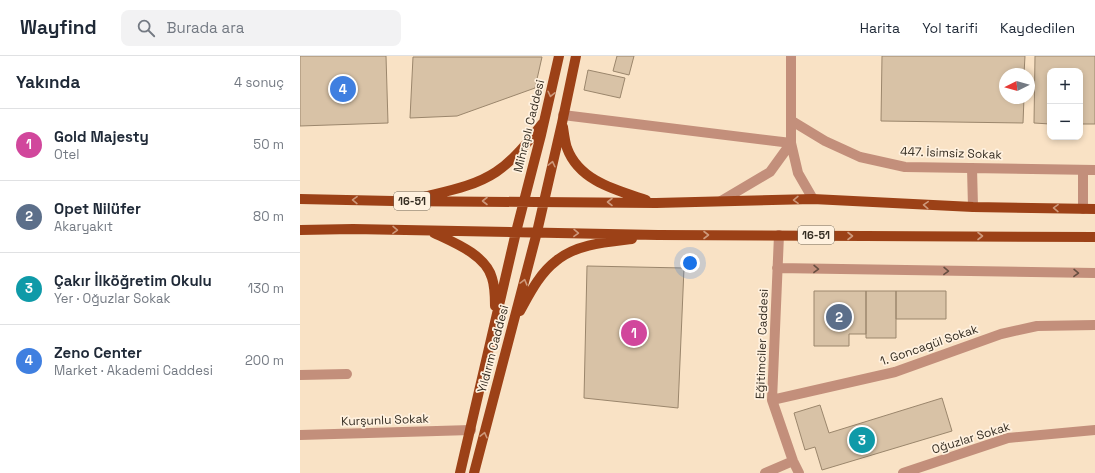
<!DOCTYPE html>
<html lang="tr">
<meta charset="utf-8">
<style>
:root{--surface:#fff;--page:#f2f2f3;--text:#1f2937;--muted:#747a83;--line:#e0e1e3;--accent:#2563eb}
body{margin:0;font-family:"Space Grotesk",sans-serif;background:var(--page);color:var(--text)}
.controls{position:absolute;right:12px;top:12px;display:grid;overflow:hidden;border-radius:8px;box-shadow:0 2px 6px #0003}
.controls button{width:36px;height:36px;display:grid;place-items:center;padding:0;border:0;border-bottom:1px solid var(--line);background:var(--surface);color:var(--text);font:20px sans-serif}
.compass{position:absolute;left:699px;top:12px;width:36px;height:36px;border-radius:50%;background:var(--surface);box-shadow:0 2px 6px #0003;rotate:265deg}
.you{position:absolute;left:390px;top:207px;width:14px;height:14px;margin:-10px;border:3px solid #fff;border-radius:50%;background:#1a73e8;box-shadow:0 0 0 6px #1a73e833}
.badge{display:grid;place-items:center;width:26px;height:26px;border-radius:50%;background:var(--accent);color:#fff;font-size:13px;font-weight:700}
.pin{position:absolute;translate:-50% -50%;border:2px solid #fff;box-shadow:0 1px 4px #0006}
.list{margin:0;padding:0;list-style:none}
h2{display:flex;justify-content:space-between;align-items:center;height:52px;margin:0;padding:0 16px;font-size:17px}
h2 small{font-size:13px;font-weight:400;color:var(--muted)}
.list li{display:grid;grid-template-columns:26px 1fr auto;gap:12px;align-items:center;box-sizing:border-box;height:72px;padding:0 16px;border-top:1px solid var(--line)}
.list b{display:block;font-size:15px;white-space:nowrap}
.list p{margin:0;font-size:13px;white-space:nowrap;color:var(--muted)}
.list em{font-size:13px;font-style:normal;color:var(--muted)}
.icon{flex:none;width:22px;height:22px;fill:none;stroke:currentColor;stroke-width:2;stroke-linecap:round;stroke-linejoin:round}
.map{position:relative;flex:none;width:795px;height:417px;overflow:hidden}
header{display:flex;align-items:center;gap:24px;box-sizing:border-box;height:56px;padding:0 20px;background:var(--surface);border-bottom:1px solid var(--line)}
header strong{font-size:19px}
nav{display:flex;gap:22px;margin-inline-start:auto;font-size:14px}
.search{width:280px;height:36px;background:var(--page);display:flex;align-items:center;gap:10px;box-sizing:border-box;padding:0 14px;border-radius:8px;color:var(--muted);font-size:15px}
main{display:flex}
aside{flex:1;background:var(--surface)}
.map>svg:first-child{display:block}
</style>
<header>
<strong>Wayfind</strong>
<div class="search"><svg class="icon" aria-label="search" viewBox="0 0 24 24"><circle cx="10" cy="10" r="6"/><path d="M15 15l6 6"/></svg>Burada ara</div>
<nav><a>Harita</a><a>Yol tarifi</a><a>Kaydedilen</a></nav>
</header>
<main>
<aside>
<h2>Yakında<small>4 sonuç</small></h2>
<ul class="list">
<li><span class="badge" style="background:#d1479c">1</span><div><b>Gold Majesty</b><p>Otel</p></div><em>50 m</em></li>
<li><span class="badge" style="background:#5c6f8a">2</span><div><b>Opet Nilüfer</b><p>Akaryakıt</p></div><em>80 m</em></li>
<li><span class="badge" style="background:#0f9aa8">3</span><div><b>Çakır İlköğretim Okulu</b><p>Yer · Oğuzlar Sokak</p></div><em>130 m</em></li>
<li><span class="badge" style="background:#3f7fe0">4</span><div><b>Zeno Center</b><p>Market · Akademi Caddesi</p></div><em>200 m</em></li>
</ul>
</aside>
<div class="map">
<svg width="795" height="417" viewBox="0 0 795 417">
<rect width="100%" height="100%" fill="#f9e2c5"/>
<path fill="#d8c2a6" stroke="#9b866c" d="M 0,0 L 86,0 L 88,67 L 0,70 Z
M 317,0 L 334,0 L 329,19 L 313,15 Z
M 582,0 L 725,0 L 724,18 L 705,18 L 705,42 L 724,42 L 723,67 L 581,65 Z
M 735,0 L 795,0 L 795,68 L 780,68 L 780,15 L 750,15 L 750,68 L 734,67 Z
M 113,1 L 242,1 L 235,32 L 157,60 L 110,62 Z
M 288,14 L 325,22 L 320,42 L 284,34 Z
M 287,210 L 384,212 L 378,352 L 284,342 Z
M 514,235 L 566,235 L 566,278 L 549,278 L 549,290 L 514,290 Z
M 566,235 L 596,235 L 596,282 L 566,282 Z
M 596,235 L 646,235 L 646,263 L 596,263 Z
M 642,342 L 652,375 L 522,414 L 515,391 L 505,394 L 494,357 L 520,349 L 529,377 Z"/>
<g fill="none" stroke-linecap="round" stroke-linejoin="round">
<path stroke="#c38f7b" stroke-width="10" d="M 491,0 L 491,87 L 498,117 L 513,143
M 263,59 L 491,87
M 492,65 L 525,85 L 560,101 L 605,111 L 795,114
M 672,112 L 673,151
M 783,114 L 783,153
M 421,145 L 470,116 L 491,87
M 479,179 L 472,344 L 493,405 L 499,417
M 477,212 L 795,217
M 0,319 L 47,318
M 472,344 L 595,316 L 701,278 L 737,270 L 795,269
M 0,379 L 171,374
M 465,417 L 493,405
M 603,417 L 708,382 L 795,374"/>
<path stroke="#9c4117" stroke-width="10" d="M 263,71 C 264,78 265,86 267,92 C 279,125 316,134 346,144
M 124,141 C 148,135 175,130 196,116 C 214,104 229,85 242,68
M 0,143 L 93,145 L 356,147 L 513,143 L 673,151 L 795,153
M 0,174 L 53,173 L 358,179 L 795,181
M 134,177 C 153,186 186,199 192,222 C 195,231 195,240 195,250
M 220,255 C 230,237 240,217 256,205 C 276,188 306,186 332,183
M 160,417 L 216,176 L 241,79 L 259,0
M 174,417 L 237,176 L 262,67 L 276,0"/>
</g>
<defs><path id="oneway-chevron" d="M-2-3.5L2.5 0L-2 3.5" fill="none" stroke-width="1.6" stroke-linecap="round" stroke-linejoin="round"/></defs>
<g stroke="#ce997b">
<use href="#oneway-chevron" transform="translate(251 38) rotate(103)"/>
<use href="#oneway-chevron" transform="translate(252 108) rotate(-77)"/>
<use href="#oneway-chevron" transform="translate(55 144) rotate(-179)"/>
<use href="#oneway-chevron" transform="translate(496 144) rotate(179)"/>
<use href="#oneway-chevron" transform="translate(185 145) rotate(180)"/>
<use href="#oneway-chevron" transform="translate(310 146) rotate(-180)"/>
<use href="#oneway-chevron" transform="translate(626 149) rotate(-177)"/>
<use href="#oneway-chevron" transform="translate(756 152) rotate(-179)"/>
<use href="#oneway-chevron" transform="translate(95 174) rotate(1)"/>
<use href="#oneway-chevron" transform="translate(276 177) rotate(1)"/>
<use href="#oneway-chevron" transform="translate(406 179)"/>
<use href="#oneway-chevron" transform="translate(550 180)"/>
<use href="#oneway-chevron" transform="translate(680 180)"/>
<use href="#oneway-chevron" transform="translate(224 226) rotate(-75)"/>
<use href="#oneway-chevron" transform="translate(184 379) rotate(-76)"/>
</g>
<g stroke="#674f41">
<use href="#oneway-chevron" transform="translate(516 213) rotate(1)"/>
<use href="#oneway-chevron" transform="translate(646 215) rotate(1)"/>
<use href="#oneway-chevron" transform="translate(776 217) rotate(1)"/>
</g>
<g text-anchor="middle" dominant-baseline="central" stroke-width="3.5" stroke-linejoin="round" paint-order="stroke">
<g fill="#fff1df" stroke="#72685b" stroke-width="1">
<rect x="94" y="136" width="36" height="18" rx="3"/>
<rect x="498" y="170" width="36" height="18" rx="3"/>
</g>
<g font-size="11" font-weight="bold" fill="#352d22">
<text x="112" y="145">16-51</text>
<text x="516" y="179">16-51</text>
</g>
<g font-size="12" fill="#352d22" stroke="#fff1df">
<text transform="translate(229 70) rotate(-76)">Mihraplı Caddesi</text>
<text transform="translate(651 97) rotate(2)">447. İsimsiz Sokak</text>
<text transform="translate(462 288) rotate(-88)">Eğitimciler Caddesi</text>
<text transform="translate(629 289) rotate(-19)">1. Goncagül Sokak</text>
<text transform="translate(193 293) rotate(-75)">Yıldırım Caddesi</text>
<text transform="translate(85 364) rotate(-2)">Kurşunlu Sokak</text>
<text transform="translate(671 382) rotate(-17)">Oğuzlar Sokak</text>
</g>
</g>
</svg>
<div class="controls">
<button>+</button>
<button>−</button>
</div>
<svg class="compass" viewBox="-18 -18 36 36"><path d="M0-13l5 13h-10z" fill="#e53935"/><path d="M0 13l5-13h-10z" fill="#747a83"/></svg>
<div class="you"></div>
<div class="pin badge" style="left:334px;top:277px;background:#d1479c">1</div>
<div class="pin badge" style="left:539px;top:261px;background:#5c6f8a">2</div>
<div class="pin badge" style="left:562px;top:384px;background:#0f9aa8">3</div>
<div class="pin badge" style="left:43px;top:33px;background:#3f7fe0">4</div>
</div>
</main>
